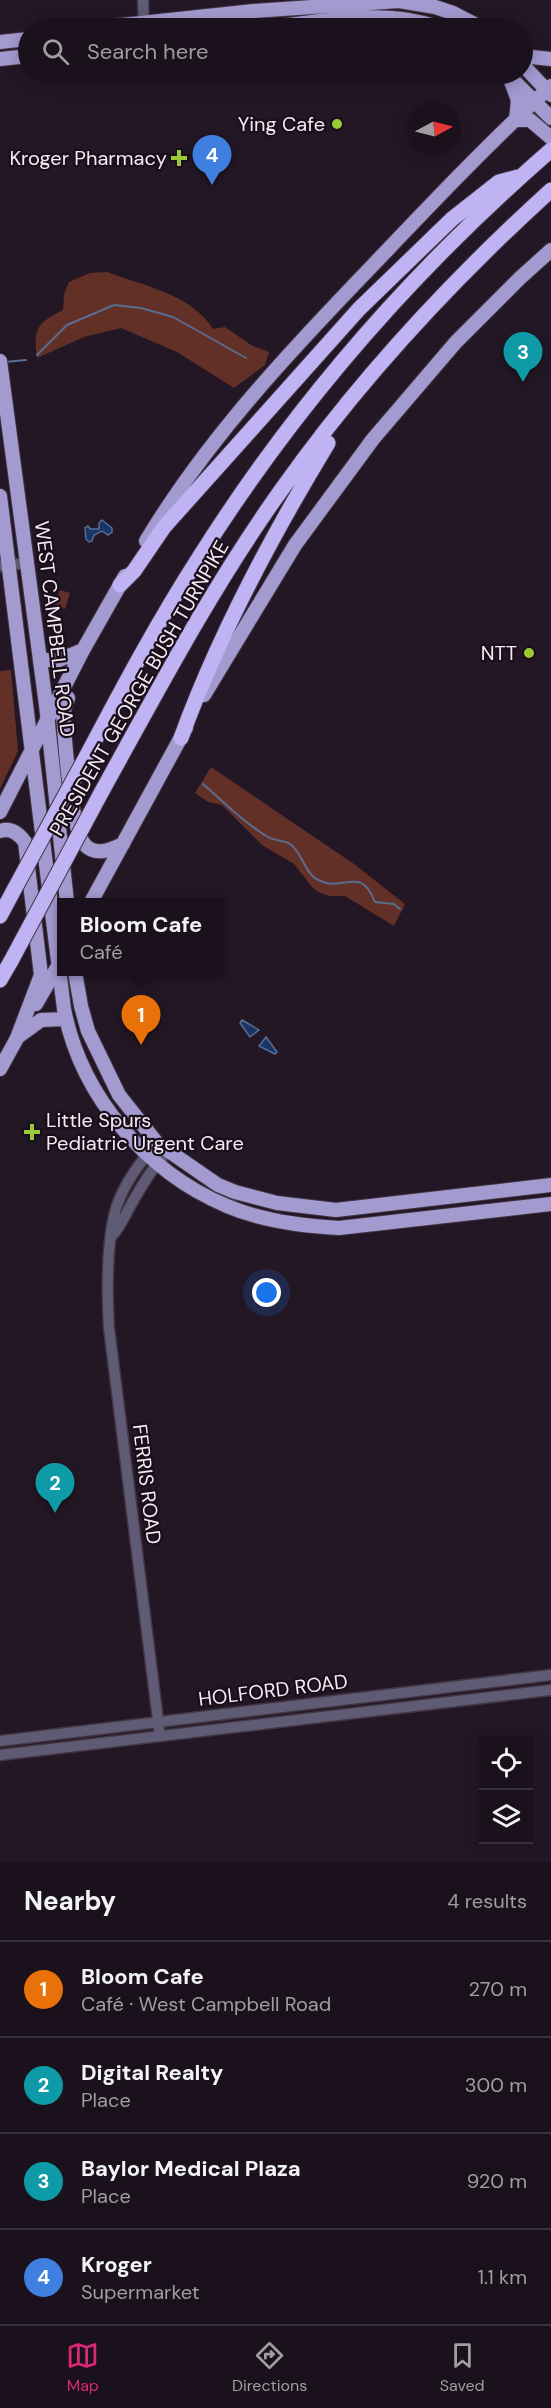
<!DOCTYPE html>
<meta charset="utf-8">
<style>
:root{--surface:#1b111c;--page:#281f29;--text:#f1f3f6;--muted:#a09da3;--line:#39313b;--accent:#db2777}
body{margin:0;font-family:"DM Sans",sans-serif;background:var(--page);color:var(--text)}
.controls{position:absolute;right:18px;bottom:18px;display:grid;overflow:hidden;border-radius:0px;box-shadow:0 3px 15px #0003}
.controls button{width:54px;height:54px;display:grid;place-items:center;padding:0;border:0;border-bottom:2px solid var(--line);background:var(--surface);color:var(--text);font:30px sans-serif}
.compass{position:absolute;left:407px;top:102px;width:54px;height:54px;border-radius:50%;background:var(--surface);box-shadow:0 3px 15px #0003;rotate:83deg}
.you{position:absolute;left:267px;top:1293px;width:21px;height:21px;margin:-15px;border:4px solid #fff;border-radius:50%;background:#1a73e8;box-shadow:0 0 0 9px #1a73e833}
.badge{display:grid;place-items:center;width:39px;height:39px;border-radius:50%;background:var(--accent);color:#fff;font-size:20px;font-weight:700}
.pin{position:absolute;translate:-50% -50px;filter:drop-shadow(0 2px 3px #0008)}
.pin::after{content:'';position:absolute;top:32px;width:21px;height:18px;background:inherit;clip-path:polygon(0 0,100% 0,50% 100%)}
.popup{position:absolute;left:57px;top:898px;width:168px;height:78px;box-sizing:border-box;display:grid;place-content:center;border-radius:0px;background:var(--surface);filter:drop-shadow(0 2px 4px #0005);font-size:20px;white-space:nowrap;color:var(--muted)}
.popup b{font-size:22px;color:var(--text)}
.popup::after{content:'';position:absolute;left:50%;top:100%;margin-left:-12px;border:12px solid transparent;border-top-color:var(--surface)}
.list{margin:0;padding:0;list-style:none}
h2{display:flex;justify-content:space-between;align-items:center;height:78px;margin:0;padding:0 24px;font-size:26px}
h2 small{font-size:20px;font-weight:400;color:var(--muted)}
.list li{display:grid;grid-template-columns:39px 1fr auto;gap:18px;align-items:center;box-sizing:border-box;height:96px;padding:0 24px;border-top:2px solid var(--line)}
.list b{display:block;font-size:22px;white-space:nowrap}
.list p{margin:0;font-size:20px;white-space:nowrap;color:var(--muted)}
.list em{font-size:20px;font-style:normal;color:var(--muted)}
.icon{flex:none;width:33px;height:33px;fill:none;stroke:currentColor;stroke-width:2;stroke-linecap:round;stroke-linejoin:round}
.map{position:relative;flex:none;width:551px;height:1862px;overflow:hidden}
.search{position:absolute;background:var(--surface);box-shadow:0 3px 15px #0003;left:18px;right:18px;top:18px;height:66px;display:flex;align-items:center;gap:15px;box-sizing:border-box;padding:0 21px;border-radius:33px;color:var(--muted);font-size:22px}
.sheet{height:462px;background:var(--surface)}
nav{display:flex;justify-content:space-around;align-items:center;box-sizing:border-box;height:84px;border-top:2px solid var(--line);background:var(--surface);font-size:16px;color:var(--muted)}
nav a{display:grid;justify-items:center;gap:3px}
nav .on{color:var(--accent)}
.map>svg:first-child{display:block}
</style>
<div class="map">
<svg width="551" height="1862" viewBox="0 0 551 1862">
<rect width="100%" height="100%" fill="#241725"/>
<path fill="#633028" d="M 107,272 C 144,286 191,294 213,329 L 225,327 L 251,345 L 269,352 L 265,365 L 234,388 L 177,352 L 121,328 L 84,337 L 37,358 C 33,329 37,323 63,310 L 64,294 L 69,282 L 90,273 Z
M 60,590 L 70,593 L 65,609 L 55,605 Z
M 11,670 L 18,751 L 0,789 L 0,671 Z
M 211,767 L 354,864 L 405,904 L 394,926 L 345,896 L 330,896 L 320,893 L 312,887 L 294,864 L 262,845 L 222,805 L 208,802 L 195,793 Z"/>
<path fill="#183565" stroke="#5a6c90" stroke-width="1.5" d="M 102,520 L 112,528 L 112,532 L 108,535 L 102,531 L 94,535 L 92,541 L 89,542 L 86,539 L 85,528 L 88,526 L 90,529 L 99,529 L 99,523 Z
M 242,1020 L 259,1030 L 250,1037 L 240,1023 Z
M 266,1037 L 277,1052 L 275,1054 L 259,1046 Z"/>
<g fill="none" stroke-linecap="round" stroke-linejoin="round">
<path stroke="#5a6c90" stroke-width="2" d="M 37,355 L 67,325 L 114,305 L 141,308 L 173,317 L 246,358
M 5,362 L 26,360
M 203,784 C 224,802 244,823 268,837 C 274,841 284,840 290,844 C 302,852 305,874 318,880 C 344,893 360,864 375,902 L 394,904 L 400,909"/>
<g stroke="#413542" stroke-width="13">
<path id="minor" d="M 143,0 L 144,28
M 0,566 L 27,563
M 157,1143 C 139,1163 120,1189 114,1216 C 106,1251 107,1292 109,1328 L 160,1736
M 112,1236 C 121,1226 125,1215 132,1203 C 142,1185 153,1167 167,1152
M 0,1741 L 551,1675
M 0,1755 L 551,1690"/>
</g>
<g stroke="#413542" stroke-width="16">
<path id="major" d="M 94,28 L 254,11 L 399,1 L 435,7 L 453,13 L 482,28
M 261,28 C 320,22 383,7 440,28
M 0,42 L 28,39
M 522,56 L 551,59
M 0,59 L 28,56
M 522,64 L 551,95
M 509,76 L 518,100 L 516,120 L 530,120 L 551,138
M 512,79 L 551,118
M 0,361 L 46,705 L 67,902
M 0,496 L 64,1009 C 81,1096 146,1172 227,1206 C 262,1221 301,1226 339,1228 L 551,1204
M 146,541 C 208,438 291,350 374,264 C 432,203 490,142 551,86
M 40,660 L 59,660 L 83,650
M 204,695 L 295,545 L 373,439 L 456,342 L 520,278 L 551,250
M 68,698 L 63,713 C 65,738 70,829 85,845 C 96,857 112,849 123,844
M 0,812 L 83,650 L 125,576
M 0,831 C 11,827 19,834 25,842 L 41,975 L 17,1038
M 91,902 L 186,728
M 75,972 L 81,1006 L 88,1031 L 119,1095 L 157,1143 L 218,1185 L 235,1192 L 277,1203 L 336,1210 L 551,1185
M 36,1004 L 58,966
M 19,1036 L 41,1020 L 66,1019
M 0,1069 L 21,1031"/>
</g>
<g stroke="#413542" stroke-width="17">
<path id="highway" d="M 120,585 L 134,571 L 164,527 L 359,309 L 452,219 L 499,182 L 518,177
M 181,738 C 219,634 271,537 328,443
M 86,757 C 122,689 158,621 200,556 C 296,404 415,268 551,150
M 101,793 C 158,690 213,585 282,489 C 359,380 452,280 551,190
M 0,916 L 15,888
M 0,980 L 11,961"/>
</g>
<use href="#minor" stroke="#5f5b75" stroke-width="10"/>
<use href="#major" stroke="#a39ad0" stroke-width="14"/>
<use href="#highway" stroke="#bfb3f4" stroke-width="15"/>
<g stroke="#413542" stroke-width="17" stroke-linecap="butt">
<path id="highway-bridge" d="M 15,888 L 86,757
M 11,961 L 101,793"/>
</g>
<use href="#highway-bridge" stroke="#bfb3f4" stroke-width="15"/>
</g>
<g fill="#99cb36" stroke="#1a0e1b" stroke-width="2">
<circle cx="337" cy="124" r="6"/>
<path d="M176 149h6v6h6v6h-6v6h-6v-6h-6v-6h6z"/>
<circle cx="529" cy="653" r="6"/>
<path d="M29 1123h6v6h6v6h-6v6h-6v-6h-6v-6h6z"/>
</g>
<g text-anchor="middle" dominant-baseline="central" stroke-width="4.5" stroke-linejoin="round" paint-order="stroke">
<g font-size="20" fill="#f5ebf5" stroke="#1a0e1b" text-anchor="end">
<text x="325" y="124">Ying Cafe</text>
<text x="167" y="158">Kroger Pharmacy</text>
<text x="517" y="653">NTT</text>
<text x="46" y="1120" text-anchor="start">Little Spurs<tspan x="46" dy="23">Pediatric Urgent Care</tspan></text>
</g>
<g font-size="20" fill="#f5ebf5" stroke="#1a0e1b">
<text transform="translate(55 629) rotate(83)">WEST CAMPBELL ROAD</text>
<text transform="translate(139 688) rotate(-60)">PRESIDENT GEORGE BUSH TURNPIKE</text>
<text transform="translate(147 1484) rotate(83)">FERRIS ROAD</text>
<text transform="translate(273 1690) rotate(-7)">HOLFORD ROAD</text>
</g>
</g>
</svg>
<div class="controls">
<button><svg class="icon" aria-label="locate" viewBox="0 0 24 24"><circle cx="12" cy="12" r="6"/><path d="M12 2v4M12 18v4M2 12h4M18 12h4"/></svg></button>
<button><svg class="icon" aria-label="layers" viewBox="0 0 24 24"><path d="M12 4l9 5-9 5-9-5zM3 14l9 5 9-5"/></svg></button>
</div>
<svg class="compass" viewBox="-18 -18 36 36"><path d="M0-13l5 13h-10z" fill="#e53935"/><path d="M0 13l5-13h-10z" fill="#a09da3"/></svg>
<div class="you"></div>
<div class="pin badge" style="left:141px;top:1045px;background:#e8710a">1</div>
<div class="popup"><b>Bloom Cafe</b>Café</div>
<div class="pin badge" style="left:55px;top:1513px;background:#0f9aa8">2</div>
<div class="pin badge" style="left:523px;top:382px;background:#0f9aa8">3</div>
<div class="pin badge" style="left:212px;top:185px;background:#3f7fe0">4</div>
<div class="search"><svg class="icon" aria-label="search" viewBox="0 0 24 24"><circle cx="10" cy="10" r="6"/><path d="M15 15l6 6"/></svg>Search here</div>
</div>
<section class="sheet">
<h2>Nearby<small>4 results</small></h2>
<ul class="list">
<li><span class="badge" style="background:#e8710a">1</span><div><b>Bloom Cafe</b><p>Café · West Campbell Road</p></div><em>270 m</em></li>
<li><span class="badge" style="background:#0f9aa8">2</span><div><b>Digital Realty</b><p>Place</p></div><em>300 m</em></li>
<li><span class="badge" style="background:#0f9aa8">3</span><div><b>Baylor Medical Plaza</b><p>Place</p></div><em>920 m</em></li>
<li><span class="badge" style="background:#3f7fe0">4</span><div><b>Kroger</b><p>Supermarket</p></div><em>1.1 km</em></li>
</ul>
</section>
<nav>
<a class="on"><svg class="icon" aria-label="map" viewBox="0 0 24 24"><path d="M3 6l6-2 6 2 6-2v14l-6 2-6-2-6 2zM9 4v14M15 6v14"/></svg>Map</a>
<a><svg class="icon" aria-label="directions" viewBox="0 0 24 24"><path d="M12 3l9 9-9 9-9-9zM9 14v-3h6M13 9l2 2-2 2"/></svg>Directions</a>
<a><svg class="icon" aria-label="saved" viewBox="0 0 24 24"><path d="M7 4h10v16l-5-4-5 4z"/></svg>Saved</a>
</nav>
